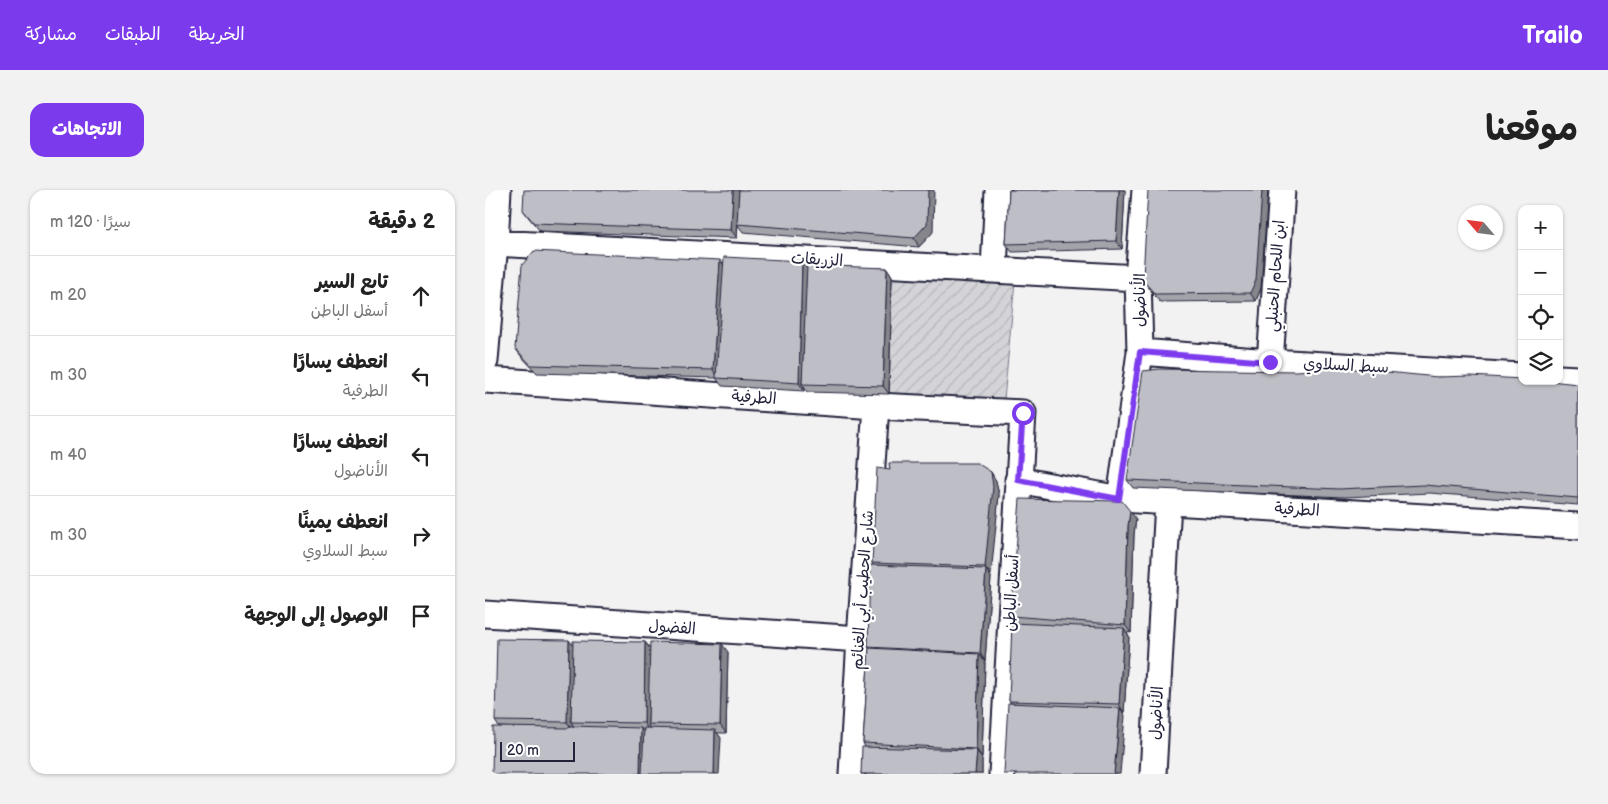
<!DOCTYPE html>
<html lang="ar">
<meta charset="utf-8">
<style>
:root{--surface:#fff;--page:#f2f2f2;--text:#222;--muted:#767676;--line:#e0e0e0;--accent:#7c3aed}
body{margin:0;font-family:"Balsamiq Sans","Playpen Sans Arabic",sans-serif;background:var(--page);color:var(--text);direction:rtl}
.controls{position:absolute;right:15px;top:15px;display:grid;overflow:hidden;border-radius:10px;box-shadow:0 1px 4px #0004}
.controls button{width:45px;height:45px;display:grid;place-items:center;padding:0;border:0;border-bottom:1px solid var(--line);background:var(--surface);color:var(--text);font:25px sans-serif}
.compass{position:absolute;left:973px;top:15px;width:45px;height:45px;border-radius:50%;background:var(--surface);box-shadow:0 1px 4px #0004;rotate:298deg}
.scale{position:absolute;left:15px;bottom:12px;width:75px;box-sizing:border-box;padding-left:5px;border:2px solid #22223b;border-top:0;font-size:14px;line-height:18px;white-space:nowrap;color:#22223b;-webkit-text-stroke:4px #fff;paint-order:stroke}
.stop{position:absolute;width:15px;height:15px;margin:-11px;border:4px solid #7c3aed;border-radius:50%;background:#fff}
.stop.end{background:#7c3aed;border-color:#fff;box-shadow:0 1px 5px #0008}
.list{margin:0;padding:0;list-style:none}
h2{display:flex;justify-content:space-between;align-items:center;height:65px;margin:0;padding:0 20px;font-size:21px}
h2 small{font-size:16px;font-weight:400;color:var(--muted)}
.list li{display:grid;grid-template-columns:32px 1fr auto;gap:15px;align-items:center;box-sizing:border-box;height:80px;padding:0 20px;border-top:1px solid var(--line)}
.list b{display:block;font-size:19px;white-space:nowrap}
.list p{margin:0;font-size:16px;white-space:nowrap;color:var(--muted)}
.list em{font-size:16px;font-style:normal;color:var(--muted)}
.icon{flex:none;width:28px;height:28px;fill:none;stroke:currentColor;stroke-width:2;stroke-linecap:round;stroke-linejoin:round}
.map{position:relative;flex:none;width:1093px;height:584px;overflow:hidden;direction:ltr;border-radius:15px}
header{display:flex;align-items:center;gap:30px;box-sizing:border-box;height:70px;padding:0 25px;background:var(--accent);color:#fff}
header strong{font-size:24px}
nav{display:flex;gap:28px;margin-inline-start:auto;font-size:18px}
.intro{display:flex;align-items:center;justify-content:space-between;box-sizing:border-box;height:120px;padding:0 30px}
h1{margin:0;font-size:35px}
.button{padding:12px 22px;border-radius:15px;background:var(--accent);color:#fff;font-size:18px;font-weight:700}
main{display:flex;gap:30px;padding:0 30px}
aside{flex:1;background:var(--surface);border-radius:15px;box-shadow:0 1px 4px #0004}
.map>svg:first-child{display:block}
</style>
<header>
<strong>Trailo</strong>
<nav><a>الخريطة</a><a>الطبقات</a><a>مشاركة</a></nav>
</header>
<div class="intro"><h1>موقعنا</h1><a class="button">الاتجاهات</a></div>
<main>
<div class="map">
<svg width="1093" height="584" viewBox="0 0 1093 584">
<defs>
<pattern id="garden-furrows" width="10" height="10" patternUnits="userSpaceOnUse" patternTransform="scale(1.25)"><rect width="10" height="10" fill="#d3d3d8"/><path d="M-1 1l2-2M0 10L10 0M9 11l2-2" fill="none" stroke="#b5b5ba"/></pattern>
</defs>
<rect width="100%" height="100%" fill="#f2f2f3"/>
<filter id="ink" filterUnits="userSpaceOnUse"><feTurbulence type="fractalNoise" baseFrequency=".02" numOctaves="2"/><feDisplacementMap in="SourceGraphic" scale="10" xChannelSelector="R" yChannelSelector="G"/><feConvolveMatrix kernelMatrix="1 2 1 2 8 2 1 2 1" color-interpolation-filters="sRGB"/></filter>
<g filter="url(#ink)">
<path fill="url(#garden-furrows)" stroke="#7a7a8a" d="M 407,86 L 530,91 L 519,210 L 404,204 Z"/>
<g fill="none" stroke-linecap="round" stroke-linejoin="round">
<g stroke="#22223b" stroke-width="29">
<path id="street" d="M 10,53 L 653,88
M 509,79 L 513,0
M 655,162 L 785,172 L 1037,186
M 0,171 L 10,53 L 13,0
M 785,172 L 797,0
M 1074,188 L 1093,189
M 0,190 L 391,216 L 538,223 L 517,584
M 533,290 L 635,309 L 1093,336
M 635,309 L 655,162 L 653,88 L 660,0
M 0,424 L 375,449
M 367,584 L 375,449 L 391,216
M 668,584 L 683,312"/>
</g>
<use href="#street" stroke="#fff" stroke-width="25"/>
</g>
<path fill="#a3a3aa" stroke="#22223b" d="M 524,0 L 640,0 L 637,59 L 527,62 L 521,54 Z
M 38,20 L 448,42 L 434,57 L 258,42 L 253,35 L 252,48 L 55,41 L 44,28 Z
M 317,71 L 321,77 L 402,78 L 407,86 L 404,204 L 322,202 L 319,197 L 319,201 L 237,196 L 231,188 L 52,183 L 36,166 L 30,158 L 239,75 Z
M 661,94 L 776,98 L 771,111 L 675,112 L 667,102 Z
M 953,187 L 1093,194 L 1093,315 L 945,303 L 860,307 L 648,298 L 642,290 Z
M 405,280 L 506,282 L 511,291 L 514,305 L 505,385 L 506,387 L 500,471 L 499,471 L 500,472 L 497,567 L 496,567 L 497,569 L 497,584 L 376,584 L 380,557 L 378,553 L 384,458 L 383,457 L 388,375 L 387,373 Z
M 651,329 L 649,344 L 646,443 L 642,442 L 644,446 L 639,523 L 638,523 L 640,526 L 526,513 L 524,511 L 531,433 L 526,426 Z
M 160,452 L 165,458 L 243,462 L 241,543 L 232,543 L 236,548 L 14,537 L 10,531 L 88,456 Z"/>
<path fill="#85858b" stroke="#22223b" d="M 248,0 L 254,0 L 252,48 L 246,40 Z
M 443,0 L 449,0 L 448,42 L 434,57 L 429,48 Z
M 634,0 L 640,0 L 637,59 L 631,51 Z
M 777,0 L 783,0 L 776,98 L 771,111 L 765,103 Z
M 235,70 L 241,78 L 234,188 L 228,180 Z
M 317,71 L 323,79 L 317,194 L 319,197 L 319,201 L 314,193 Z
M 402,78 L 407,86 L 404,204 L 398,196 Z
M 506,282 L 511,291 L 514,305 L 506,385 L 500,377 Z
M 645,321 L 651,329 L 649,344 L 646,443 L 640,435 L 643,336 Z
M 501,379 L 506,387 L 500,471 L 495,463 Z
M 639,438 L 644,446 L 639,523 L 634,514 Z
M 84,450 L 90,458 L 86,532 L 88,535 L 88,540 L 82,532 Z
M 160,452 L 166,460 L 163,534 L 164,536 L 164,541 L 159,533 Z
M 237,454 L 243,462 L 241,543 L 235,535 Z
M 494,464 L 500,472 L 497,567 L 491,559 Z
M 635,518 L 640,526 L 635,584 L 629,584 Z
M 156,538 L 162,546 L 161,584 L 155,584 Z
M 230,540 L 236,548 L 234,584 L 229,584 Z
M 492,560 L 497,569 L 497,584 L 490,584 Z"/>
<path fill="#bebec6" stroke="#22223b" d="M 39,0 L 248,0 L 246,40 L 49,33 L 38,20 Z
M 254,0 L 443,0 L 442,34 L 429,48 L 252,34 Z
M 524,0 L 634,0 L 631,51 L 521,54 Z
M 663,0 L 777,0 L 771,90 L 765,103 L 670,104 L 661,94 L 658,87 Z
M 49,61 L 235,70 L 228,180 L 46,175 L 30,158 L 37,75 Z
M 239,67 L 317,71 L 314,193 L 231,188 Z
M 322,75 L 402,78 L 398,196 L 317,194 Z
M 860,178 L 953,187 L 986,186 L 1037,189 L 1037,191 L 1065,191 L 1093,194 L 1093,308 L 939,295 L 854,299 L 642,290 L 658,181 L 675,179 L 811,181 Z
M 404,273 L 492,273 L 506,282 L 508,297 L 500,377 L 387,373 L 392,278 L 405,280 Z
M 535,309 L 637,311 L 645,321 L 643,336 L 640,435 L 526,426 Z
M 385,375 L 501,379 L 495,463 L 383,457 Z
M 527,433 L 639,438 L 634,514 L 524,511 Z
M 12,449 L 84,450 L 82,532 L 10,531 Z
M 88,451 L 160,452 L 159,533 L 86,532 Z
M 165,452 L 237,454 L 235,535 L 163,534 Z
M 384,458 L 494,464 L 491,559 L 378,553 Z
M 523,513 L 635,518 L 629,584 L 519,584 Z
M 84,536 L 156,538 L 155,584 L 7,584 L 8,537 L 84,538 Z
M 159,538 L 230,540 L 229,584 L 157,584 Z
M 377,557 L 492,560 L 490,584 L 376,584 Z"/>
</g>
<g fill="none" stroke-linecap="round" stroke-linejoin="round" filter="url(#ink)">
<path stroke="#7c3aed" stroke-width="6" d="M 538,223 L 533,290 L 634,309 L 655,162 L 785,172"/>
</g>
<g text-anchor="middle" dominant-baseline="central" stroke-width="4.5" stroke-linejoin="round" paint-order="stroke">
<g font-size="16" fill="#22223b" stroke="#fff">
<text transform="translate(332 70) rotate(3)">الزريقات</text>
<text transform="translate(791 86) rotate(-86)">ابن اللحام الحنبلي</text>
<text transform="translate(655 110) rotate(-90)">الأناضول</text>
<text transform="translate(861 176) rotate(3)">سبط السلاوي</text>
<text transform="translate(269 208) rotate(4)">الطرفية</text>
<text transform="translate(812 320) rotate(3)">الطرفية</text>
<text transform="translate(378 400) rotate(-86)">شارع الحطيب أبي الغنائم</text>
<text transform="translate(527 403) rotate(-87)">أسفل الباطن</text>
<text transform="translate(187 438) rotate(4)">الفضول</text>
<text transform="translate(672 523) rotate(-87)">الأناضول</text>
</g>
</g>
</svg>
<div class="controls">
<button>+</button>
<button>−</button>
<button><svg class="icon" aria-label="locate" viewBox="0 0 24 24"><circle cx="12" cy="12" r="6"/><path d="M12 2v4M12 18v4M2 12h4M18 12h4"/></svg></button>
<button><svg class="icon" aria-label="layers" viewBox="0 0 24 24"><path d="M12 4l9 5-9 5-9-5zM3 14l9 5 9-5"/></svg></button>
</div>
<svg class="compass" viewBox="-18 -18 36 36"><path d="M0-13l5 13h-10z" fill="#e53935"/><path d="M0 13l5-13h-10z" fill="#767676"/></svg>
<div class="scale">20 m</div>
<div class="stop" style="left:538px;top:223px"></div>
<div class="stop end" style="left:785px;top:172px"></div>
</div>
<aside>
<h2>2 دقيقة<small>سيرًا · 120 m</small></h2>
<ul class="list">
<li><svg class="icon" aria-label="ahead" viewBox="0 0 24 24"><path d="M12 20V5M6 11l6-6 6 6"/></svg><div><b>تابع السير</b><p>أسفل الباطن</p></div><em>20 m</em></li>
<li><svg class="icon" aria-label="left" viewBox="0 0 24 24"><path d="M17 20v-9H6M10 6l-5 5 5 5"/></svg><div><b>انعطف يسارًا</b><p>الطرفية</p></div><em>30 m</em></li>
<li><svg class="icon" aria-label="left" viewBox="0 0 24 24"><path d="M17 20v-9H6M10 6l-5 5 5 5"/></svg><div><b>انعطف يسارًا</b><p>الأناضول</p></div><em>40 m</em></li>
<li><svg class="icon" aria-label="right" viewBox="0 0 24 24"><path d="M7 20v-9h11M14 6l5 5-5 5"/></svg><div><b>انعطف يمينًا</b><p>سبط السلاوي</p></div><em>30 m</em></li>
<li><svg class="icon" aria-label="arrive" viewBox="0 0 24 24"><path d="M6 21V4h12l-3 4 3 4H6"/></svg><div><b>الوصول إلى الوجهة</b></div></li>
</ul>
</aside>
</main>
